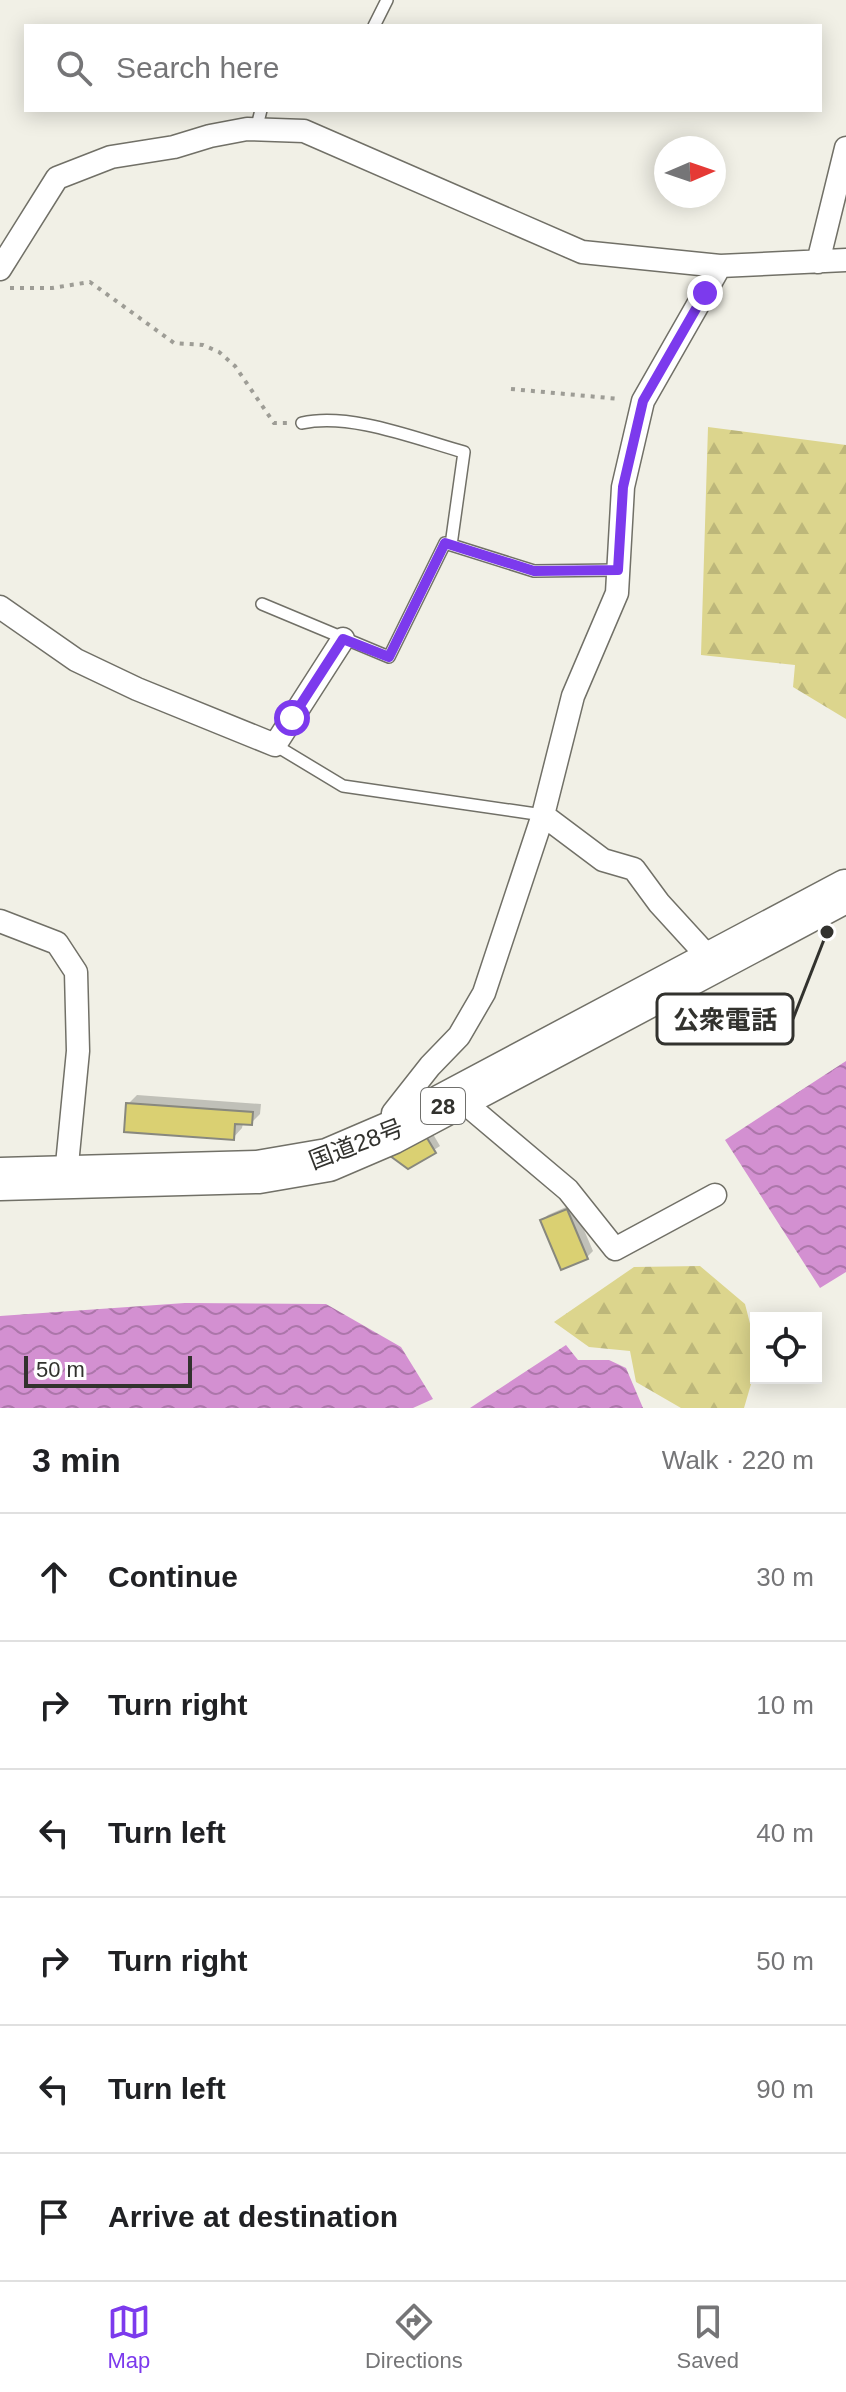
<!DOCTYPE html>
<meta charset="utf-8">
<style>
:root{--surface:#fff;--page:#f2f2f2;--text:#202124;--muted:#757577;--line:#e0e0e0;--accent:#7c3aed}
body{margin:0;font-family:Arial,"Noto Sans JP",sans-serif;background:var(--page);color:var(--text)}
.controls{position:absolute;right:24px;bottom:24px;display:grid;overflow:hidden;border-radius:0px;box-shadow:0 4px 20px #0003}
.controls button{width:72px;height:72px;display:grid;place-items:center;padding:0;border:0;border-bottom:2px solid var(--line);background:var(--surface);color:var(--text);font:40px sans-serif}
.compass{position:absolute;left:654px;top:136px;width:72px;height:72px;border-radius:50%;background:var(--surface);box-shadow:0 4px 20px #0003;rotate:88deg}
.scale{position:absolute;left:24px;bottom:20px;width:168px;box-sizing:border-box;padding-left:8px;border:4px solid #32322e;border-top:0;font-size:22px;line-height:28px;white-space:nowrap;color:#32322e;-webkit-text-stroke:6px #fff;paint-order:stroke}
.stop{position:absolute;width:24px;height:24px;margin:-18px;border:6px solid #7c3aed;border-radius:50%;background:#fff}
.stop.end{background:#7c3aed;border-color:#fff;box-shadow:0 2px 8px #0008}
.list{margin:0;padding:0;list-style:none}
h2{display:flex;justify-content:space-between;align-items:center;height:104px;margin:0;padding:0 32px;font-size:34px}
h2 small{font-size:26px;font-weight:400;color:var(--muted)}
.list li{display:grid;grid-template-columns:52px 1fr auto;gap:24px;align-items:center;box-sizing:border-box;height:128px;padding:0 32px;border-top:2px solid var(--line)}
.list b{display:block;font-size:30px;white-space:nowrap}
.list em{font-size:26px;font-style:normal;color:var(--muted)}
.icon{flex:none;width:44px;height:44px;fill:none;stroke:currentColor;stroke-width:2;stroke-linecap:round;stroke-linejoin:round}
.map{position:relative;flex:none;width:846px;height:1408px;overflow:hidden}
.search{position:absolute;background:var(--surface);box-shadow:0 4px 20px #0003;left:24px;right:24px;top:24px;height:88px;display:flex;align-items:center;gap:20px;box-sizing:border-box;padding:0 28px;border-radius:0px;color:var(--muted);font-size:30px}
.sheet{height:872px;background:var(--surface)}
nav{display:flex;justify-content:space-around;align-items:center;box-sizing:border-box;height:112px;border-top:2px solid var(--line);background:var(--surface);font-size:22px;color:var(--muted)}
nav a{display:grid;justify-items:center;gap:4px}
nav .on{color:var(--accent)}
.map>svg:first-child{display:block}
</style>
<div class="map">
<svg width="846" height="1408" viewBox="0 0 846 1408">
<defs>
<pattern id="forest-firs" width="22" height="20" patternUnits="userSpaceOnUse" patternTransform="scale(2)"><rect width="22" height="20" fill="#dcd58d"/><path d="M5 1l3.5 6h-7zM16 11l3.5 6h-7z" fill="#bdb77a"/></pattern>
<pattern id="water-waves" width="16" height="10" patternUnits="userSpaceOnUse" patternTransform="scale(2)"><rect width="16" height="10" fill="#d390d1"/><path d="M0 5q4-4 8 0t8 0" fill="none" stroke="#ac76aa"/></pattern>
</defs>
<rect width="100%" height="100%" fill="#f1f0e6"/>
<path fill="url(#forest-firs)" d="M 708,427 L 846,445 L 846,719 L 793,687 L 795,665 L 701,655 Z
M 700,1266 L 745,1304 L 756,1347 L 756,1367 L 744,1408 L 681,1408 L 636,1382 L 630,1351 L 589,1347 L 554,1322 L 634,1267 Z"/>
<path fill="url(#water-waves)" d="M 846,1061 L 846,1272 L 820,1288 L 725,1140 Z
M 185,1303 L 326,1304 L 401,1347 L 433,1399 L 413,1408 L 0,1408 L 0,1316 Z
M 566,1345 L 578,1360 L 609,1360 L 626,1368 L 643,1408 L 470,1408 Z"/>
<path fill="#0003" d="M 137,1095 L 261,1104 L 260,1114 L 251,1123 L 243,1123 L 242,1128 L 233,1138 L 128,1104 Z
M 430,1129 L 440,1146 L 408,1167 Z
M 573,1204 L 593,1251 L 587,1257 L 542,1220 L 548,1215 Z"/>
<path fill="#dad072" stroke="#88887e" stroke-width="2" d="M 126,1103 L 253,1112 L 252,1125 L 235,1124 L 234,1140 L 124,1132 Z
M 424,1133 L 436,1153 L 408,1169 L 386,1153 Z
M 567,1209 L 588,1259 L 561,1270 L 540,1220 Z"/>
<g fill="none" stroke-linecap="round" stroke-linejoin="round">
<g stroke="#717067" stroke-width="14">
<path id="lane" d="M 374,26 L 387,0
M 256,130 L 261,110
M 302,423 C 350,412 417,439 464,452 L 451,545
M 262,604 L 389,657 L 445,543 L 534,571 L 618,570
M 275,745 L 343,786 L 543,815"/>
</g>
<g stroke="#717067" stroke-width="25">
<path id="street" d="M 818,262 L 846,148
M 0,269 L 57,178 L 111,157 L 174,147 L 210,136 L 247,129 L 304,131 L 582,252 L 720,266 L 846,260
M 0,607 L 76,660 L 137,689 L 275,745 L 343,639
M 543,815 L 603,860 L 634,869 L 659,903 L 712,961
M 0,921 L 57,943 L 76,972 L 78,1051 L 66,1175
M 459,1098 L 568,1190 L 615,1249 L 715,1195
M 392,1132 L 393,1113 L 430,1066 L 459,1036 L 484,993 L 543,815 L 573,696 L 617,593 L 623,487 L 643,401 L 720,266"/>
</g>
<g stroke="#717067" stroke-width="45">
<path id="highway" d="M 0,1179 L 258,1172 L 328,1160 L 391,1133 L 846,891"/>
</g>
<path stroke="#9e9d96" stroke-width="4" stroke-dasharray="4 6" stroke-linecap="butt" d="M 10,288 L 52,288 L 90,282 L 174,343 L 203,345 L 219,352 L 235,366 L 274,423 L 289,423
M 511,389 L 620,399"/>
<use href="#lane" stroke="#fff" stroke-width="11"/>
<use href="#street" stroke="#fff" stroke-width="22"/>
<use href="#highway" stroke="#fff" stroke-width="42"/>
</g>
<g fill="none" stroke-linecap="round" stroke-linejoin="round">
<path stroke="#7c3aed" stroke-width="10" d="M 292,718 L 343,639 L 389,657 L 445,543 L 534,571 L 618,570 L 623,487 L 643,401 L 705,293"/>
</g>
<g text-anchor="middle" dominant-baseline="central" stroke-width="6" stroke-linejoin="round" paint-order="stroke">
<rect fill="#fff" stroke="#70706d" stroke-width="2" x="421" y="1088" width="44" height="36" rx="6"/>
<g font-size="22" font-weight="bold" fill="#32322e">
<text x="443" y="1106">28</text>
</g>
<g font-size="24" fill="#32322e" stroke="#fff">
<text transform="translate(356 1144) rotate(-21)">国道28号</text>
</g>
</g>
<path fill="none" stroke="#32322e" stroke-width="3" d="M827 932L793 1019"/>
<circle fill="#32322e" stroke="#fff" stroke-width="3" cx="827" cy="932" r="8"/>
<rect fill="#fff" stroke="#32322e" stroke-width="3" x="657" y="994" width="136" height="50" rx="8"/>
<g font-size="26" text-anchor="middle" font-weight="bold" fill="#32322e">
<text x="725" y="1029">公衆電話</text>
</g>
</svg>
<div class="controls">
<button><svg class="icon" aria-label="locate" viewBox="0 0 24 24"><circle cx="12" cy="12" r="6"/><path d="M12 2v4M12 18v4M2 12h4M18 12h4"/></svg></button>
</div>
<svg class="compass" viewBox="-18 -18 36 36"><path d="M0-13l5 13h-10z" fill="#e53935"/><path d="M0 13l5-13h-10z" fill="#757577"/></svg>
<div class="scale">50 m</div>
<div class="stop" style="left:292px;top:718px"></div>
<div class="stop end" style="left:705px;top:293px"></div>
<div class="search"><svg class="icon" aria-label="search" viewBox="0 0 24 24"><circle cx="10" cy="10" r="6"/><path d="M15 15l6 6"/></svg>Search here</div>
</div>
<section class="sheet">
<h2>3 min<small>Walk · 220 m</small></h2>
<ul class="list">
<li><svg class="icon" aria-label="ahead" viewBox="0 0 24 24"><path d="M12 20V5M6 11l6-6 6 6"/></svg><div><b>Continue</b></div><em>30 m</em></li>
<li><svg class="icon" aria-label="right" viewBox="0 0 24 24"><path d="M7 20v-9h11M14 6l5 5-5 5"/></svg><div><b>Turn right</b></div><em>10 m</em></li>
<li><svg class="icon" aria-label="left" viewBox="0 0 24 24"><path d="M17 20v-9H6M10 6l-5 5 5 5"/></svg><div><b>Turn left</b></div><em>40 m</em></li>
<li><svg class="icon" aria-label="right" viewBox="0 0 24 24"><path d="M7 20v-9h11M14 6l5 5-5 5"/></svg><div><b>Turn right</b></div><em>50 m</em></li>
<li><svg class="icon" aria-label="left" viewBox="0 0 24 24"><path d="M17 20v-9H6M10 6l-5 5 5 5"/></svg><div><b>Turn left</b></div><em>90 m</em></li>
<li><svg class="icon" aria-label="arrive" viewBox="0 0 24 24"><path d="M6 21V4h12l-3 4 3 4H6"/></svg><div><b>Arrive at destination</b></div></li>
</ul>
</section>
<nav>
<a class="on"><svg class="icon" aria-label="map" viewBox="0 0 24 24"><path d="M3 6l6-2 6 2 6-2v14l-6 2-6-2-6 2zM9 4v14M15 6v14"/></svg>Map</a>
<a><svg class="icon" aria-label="directions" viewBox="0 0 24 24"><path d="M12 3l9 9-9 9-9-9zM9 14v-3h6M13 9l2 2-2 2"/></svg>Directions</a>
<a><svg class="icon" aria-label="saved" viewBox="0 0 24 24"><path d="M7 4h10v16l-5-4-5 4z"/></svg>Saved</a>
</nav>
